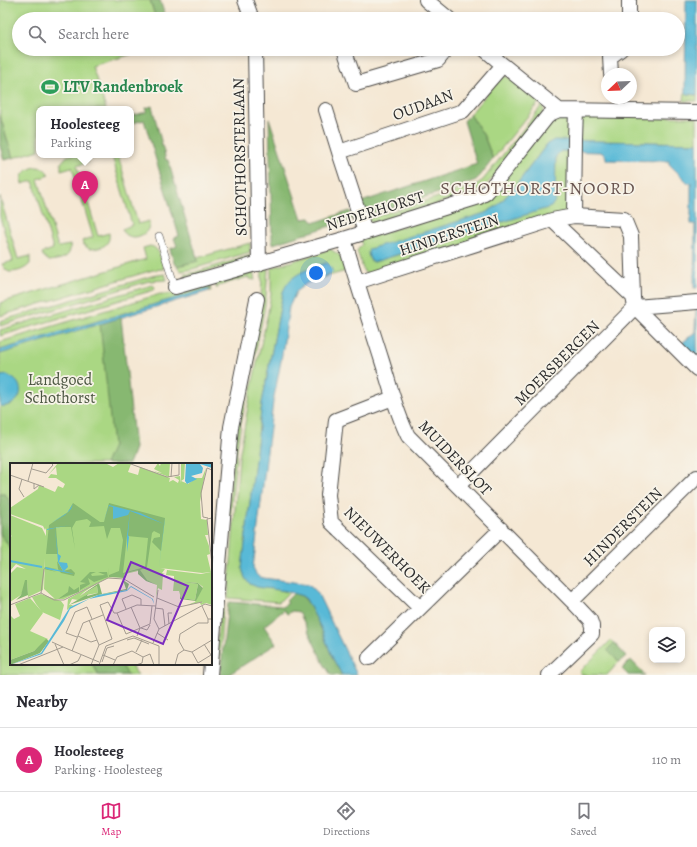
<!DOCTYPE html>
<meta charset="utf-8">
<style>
:root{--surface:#fff;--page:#f7f7f7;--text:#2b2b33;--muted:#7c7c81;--line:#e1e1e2;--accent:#db2777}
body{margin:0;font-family:Alegreya,serif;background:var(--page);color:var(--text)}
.controls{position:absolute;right:12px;bottom:12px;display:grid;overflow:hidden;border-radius:8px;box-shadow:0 2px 6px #0003}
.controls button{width:36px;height:36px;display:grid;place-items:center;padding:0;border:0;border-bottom:1px solid var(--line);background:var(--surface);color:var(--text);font:20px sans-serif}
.compass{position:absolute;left:601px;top:68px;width:36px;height:36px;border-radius:50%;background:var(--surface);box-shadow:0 2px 6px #0003;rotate:247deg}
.you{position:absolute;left:316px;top:273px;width:14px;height:14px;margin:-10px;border:3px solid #fff;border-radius:50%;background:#1a73e8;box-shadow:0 0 0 6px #1a73e833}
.badge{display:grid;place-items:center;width:26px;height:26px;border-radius:50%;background:var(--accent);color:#fff;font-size:13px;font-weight:700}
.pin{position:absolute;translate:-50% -33px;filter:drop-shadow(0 1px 2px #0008)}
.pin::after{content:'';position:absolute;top:21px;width:14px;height:12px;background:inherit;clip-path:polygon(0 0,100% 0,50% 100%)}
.popup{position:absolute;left:36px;top:106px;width:98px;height:52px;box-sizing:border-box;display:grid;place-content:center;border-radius:8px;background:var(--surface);filter:drop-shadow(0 1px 3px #0005);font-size:13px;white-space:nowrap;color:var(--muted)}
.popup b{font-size:15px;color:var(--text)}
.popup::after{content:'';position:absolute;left:50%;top:100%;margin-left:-8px;border:8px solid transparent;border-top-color:var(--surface)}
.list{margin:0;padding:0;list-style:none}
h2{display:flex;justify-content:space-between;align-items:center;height:52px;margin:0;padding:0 16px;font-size:17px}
h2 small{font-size:13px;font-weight:400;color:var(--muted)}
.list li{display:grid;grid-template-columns:26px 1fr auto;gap:12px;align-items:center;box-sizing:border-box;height:64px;padding:0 16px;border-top:1px solid var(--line)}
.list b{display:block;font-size:15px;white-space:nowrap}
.list p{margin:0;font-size:13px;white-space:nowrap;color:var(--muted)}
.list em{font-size:13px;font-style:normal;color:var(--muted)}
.icon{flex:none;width:22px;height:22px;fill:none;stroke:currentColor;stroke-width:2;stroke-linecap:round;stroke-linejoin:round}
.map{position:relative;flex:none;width:697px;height:675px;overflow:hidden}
.search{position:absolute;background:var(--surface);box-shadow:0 2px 6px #0003;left:12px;right:12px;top:12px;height:44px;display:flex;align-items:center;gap:10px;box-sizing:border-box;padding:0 14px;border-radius:22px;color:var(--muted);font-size:15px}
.sheet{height:116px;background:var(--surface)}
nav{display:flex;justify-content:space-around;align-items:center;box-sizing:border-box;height:56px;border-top:1px solid var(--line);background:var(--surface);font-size:11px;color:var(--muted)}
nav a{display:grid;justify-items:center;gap:2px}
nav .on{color:var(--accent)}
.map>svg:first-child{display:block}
</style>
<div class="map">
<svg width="697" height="675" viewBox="0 0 697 675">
<rect width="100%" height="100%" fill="#f7f3e8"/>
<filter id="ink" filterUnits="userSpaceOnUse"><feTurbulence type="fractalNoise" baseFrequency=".025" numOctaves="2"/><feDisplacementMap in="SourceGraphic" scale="8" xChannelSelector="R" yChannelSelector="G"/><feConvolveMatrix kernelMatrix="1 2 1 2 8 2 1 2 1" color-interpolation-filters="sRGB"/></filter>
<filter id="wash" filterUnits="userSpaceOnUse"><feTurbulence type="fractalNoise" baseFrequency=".012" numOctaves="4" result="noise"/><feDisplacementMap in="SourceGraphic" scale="16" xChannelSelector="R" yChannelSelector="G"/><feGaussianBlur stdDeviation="0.9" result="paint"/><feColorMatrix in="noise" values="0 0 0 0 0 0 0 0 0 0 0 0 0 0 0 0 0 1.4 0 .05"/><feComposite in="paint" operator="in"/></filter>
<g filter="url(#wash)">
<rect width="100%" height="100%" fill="#f5e8d4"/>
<path fill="#aad783" stroke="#6a8157" d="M 0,0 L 150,0 L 156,19 L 19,19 L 19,49 L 130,49 L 132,54 L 92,66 L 106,109 L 39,109 L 39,150 L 13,158 L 0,116 Z
M 505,76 L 508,77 L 540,101 L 493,159 L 484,136 L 470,114 L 501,77 Z
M 685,92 L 688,94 L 697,95 L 697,101 L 684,101 Z
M 543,104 L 544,111 L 543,113 L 491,180 L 480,190 L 376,224 L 367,219 L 474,186 L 483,180 Z
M 558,116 L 572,116 L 572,141 L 547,144 L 514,188 L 497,206 L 485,213 L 368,253 L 370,260 L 374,262 L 525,215 L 555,173 L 556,156 L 560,151 L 572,151 L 569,212 L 369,275 L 364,272 L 357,251 L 362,244 L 360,240 L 480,202 L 553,119 Z
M 579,116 L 697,117 L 697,143 L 579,141 Z
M 71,155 L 82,155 L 86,158 L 88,162 L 77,166 L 98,236 L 109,233 C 111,246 100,249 89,249 L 83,244 L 82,241 L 93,237 L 72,167 L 61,170 L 61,163 L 67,156 Z
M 100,155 L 118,155 L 138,224 L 149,221 C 152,236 128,244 122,229 L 132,225 L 112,156 L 101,159 Z
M 35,167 C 42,167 46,169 49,175 L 38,179 L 58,247 L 70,245 C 72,258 60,260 49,261 L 43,256 L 42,253 L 53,249 L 33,181 L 22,184 C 20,173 26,170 35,167 Z
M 0,197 L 18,259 L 30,256 L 30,264 C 24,270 17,272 9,272 L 6,270 L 2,264 L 13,261 L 0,217 Z
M 250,243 L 250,252 L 189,270 L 181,271 L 177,266 L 197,261 L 197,258 Z
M 150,246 C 160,247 161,260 164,269 L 153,270 L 0,316 L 0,303 L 146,259 L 143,248 Z
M 330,249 L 341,256 L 346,271 L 315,280 L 332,273 L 326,263 L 307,270 L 291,279 L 283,292 L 262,403 L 242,568 L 245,578 L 250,584 L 289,592 L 279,602 L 228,598 L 239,458 L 250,395 L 268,312 L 271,293 L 271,268 Z
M 252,255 L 250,260 L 186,277 L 184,274 L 189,274 Z
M 268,268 L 266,297 L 264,311 L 241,423 L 237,449 L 229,528 L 218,675 L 214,675 L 234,441 L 261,301 L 262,271 L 264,269 Z
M 253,271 L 255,280 L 249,279 L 248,277 L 218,286 L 218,288 L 216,288 L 216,282 Z
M 165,274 L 167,280 L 166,280 L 149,281 L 0,326 L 0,321 L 152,276 Z
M 208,284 L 210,286 L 211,291 L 209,291 L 209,290 L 121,314 L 112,464 L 11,464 L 11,664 L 130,664 L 138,675 L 0,675 L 0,342 L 160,294 L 169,294 Z
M 153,285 L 155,287 L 154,290 L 0,336 L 0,330 L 142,288 Z
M 611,640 L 614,643 L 607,650 L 619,662 L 607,675 L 582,675 L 579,672 Z"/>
<path fill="#87b871" stroke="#59724e" d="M 150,0 L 160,0 L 166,19 L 156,19 Z
M 152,106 L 166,160 L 168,160 L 198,261 L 177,266 L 174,263 L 170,249 L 177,246 L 174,238 L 179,236 L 144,120 L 133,123 L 131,116 L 146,112 L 146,108 Z
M 470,114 L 484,136 L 493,159 L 480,176 L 476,180 L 455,188 L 362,216 L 358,203 L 477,164 L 464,121 Z
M 0,116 L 13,158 L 4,160 L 0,146 Z
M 269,118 L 302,219 L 310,218 L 312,221 L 316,222 L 350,211 L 353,219 L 273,244 L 272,241 L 272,233 Z
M 121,317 L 135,448 L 129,464 L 105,464 L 113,446 L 100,324 Z
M 0,494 L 5,494 L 11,503 L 11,549 L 0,533 Z
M 294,593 L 302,596 L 310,605 L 321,628 L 333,659 L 342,675 L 331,675 L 324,664 L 299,612 L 292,611 L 287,614 L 284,610 L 264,626 L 276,644 L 228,675 L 220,675 L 228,603 L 230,602 L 281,606 L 282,607 L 288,603 L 286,601 Z
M 614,643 L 626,656 L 619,662 L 607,650 Z
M 631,660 L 645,675 L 628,675 L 622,669 Z
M 92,664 L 121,664 L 128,675 L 99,675 Z"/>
<path fill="#58b9d7" stroke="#427281" d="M 686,0 L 697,0 L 697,95 L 688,94 L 685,92 Z
M 554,140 L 697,143 L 697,288 L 694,288 L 695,224 L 691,224 L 691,183 L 688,183 L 669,164 L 669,161 L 606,160 L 606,156 L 601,152 L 561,151 L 556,156 L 555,201 L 551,207 L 374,262 L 370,260 L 368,253 L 369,249 L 485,213 L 497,206 L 514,188 L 547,144 Z
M 327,263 L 330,266 L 333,272 L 332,273 L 307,283 L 299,289 L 296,292 L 289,307 L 281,361 L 273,402 L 253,568 L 256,574 L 259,577 L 263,578 L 309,584 L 317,592 L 357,675 L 342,675 L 333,659 L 321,628 L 306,599 L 302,596 L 286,591 L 257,587 L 250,584 L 245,578 L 242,568 L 262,403 L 283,292 C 290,273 309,269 327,263 Z
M 206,289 L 209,289 L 209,291 L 0,354 L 0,350 Z
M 696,306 L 697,306 L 697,360 L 681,344 L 695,332 Z
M 7,375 C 11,377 15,379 18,383 C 26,396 13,408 0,406 L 0,376 Z"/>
</g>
<g filter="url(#ink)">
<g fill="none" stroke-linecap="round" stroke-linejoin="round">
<g stroke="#494744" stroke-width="8">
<path id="service" d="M 159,236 L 175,287"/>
</g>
<g stroke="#494744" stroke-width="16">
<path id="minor" d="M 245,0 L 252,19
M 426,0 L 449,19
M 629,0 L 629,19
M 255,49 L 259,264
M 344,49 L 356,84 L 438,60 L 447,49
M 484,49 L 503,65 L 559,110 L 697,112
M 611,74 L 610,57 L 621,49
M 326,110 L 339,152
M 574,216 L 575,138 L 576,111
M 552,220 L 574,216 L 624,219 L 631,236 L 633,297
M 365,232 L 339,152 L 463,111 L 503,65
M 344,239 C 356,280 369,320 382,361 C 390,386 396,412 408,436 L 572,601 L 590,620 L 592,626 L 592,634 L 549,675
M 357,282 L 552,220 L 633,297 L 635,307 L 697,369
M 175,287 L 344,239 L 479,197 L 486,193 L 493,185 L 547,117 L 552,113 L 559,110
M 393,398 L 336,420 L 328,495 L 331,522 L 420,608 L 501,529
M 458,486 L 635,307 L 697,302
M 572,601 L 697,477
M 369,658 L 420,608
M 210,675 L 219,564 L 231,427 L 257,299"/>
</g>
<use href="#service" stroke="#fff" stroke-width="7"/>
<use href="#minor" stroke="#fff" stroke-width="14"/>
</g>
</g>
<defs>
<g id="stadium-bare" transform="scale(1.38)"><path d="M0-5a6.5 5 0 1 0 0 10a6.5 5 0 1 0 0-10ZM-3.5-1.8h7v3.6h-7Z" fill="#2e9e5b" stroke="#f7f3e8" stroke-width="2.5" paint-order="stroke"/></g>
</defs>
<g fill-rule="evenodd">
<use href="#stadium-bare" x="50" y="87"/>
</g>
<g text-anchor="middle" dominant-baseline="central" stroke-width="3.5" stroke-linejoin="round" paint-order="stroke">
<g font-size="16" font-weight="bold" fill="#27864d" stroke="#f7f3e8" text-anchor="start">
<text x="63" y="87">LTV Randenbroek</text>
</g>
<g font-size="16" fill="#2b2b2b" stroke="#f7f3e8">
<text transform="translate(423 105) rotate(-20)">OUDAAN</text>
<text transform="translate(240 157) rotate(-91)">SCHOTHORSTERLAAN</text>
<text transform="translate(375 211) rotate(-17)">NEDERHORST</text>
<text transform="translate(449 235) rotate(-18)">HINDERSTEIN</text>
<text transform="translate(557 363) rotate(-45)">MOERSBERGEN</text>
<text transform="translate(455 458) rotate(46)">MUIDERSLOT</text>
<text transform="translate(623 527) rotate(-45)">HINDERSTEIN</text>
<text transform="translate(387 550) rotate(45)">NIEUWERHOEK</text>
</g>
<g font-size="16" fill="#4b5641" stroke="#f7f3e8">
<text x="60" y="380">Landgoed<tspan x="60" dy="18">Schothorst</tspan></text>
</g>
<g font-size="18" letter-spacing="1" fill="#695550" stroke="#f7f3e8">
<text x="538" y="188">SCHOTHORST-NOORD</text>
</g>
</g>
<g transform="translate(10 463)">
<rect width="202" height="202" fill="#f5e8d4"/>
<path d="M 48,0 L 95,0 L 103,4 L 109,0 L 117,0 L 121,1 L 118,9 L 128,12 L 130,4 L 160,15 L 159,19 L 163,17 L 168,20 L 169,17 L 164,14 L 170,13 L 171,20 L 171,0 L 175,0 L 174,16 L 171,18 L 178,21 L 186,15 L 192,15 L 196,5 L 190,39 L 191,56 L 197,57 L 198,72 L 195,72 L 199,83 L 200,91 L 197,92 L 201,109 L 192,110 L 150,105 L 155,106 L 152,110 L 155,111 L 155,107 L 155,111 L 153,111 L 152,127 L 148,125 L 146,135 L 147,122 L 136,117 L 128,108 L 98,115 L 54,136 L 45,136 L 34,126 L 35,95 L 33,127 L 18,134 L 17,118 L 11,132 L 0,139 L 0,111 L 7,104 L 16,106 L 6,101 L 0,108 L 0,74 L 2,73 L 0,72 L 0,52 L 32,65 L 36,73 L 36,65 L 35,67 L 33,63 L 0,51 L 0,45 L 28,26 L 29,22 L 45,29 L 48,23 L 53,25 L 55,21 L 46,15 L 38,15 L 41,11 L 47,12 L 46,4 L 39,11 ZM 148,0 L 150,3 L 151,0 L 160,0 L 159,14 L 143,8 L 152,10 L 144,6 ZM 157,107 L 191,111 L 201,109 L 202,142 L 196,140 L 191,142 L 190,140 L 193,139 L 177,142 L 185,139 L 193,124 L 188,120 L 164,118 L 164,113 L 156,112 ZM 164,118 L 188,121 L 185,137 L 171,135 L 169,128 L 163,128 ZM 89,119 L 74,129 L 70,133 L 87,123 L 88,130 L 76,132 L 74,135 L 64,139 L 68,137 L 62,136 L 59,142 L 63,142 L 57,147 L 58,136 ZM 31,131 L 51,138 L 54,142 L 50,157 L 32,149 L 26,141 L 22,134 ZM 20,135 L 33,150 L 20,168 L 38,176 L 24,188 L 0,197 L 0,152 L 4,156 L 10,153 L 5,141 Z" fill="#aad783"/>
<path d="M 63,40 L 90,59 L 94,59 L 99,40 L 155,55 L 151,88 L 142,79 L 144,75 L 150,74 L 150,71 L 144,68 L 142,70 L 137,104 L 130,107 L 137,117 L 147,122 L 136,118 L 128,111 L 128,107 L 115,110 L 114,115 L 99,114 L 98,105 L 99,112 L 109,108 L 113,77 L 110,65 L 101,65 L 97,76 L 94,63 L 79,64 L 81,59 L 77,56 L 66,58 L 62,65 L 65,86 L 61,64 L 46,64 L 48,91 L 36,91 L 39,62 L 58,49 ZM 117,73 L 138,75 L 136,95 L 135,104 L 113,110 ZM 47,98 L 53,108 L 61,106 L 65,110 L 64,113 L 51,110 L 48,106 L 35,105 L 47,109 L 34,106 L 35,104 L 48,106 ZM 80,109 L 86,109 L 81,111 L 82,113 L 95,112 L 88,109 L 97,109 L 98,114 L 84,119 L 78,115 L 80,121 L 70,127 L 70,122 L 76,120 L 70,119 ZM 15,117 L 17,117 L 18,132 L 6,137 L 11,132 ZM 113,117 L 119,121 L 117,127 L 88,132 L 59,142 L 78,131 L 77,133 L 88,130 L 87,123 L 70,133 L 89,120 L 92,131 L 116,126 ZM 164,118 L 188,120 L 193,125 L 186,138 L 170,136 L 170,132 L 171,135 L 185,137 L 188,121 ZM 59,123 L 64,127 L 69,124 L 69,129 L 48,136 L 58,129 ZM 36,176 L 39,178 L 30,190 L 0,202 L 0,197 L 24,188 Z" fill="#87b871" fill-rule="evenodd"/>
<path d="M 176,0 L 202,0 L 202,5 L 190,1 L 193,5 L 192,10 L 181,13 L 187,16 L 177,21 L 175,18 ZM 63,41 L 61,46 L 55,52 L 41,60 L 37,66 L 61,62 L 45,65 L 48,91 L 51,93 L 49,99 L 57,100 L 58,104 L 54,108 L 64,111 L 36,106 L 35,104 L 53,108 L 48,99 L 45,65 L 37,67 L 36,91 L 37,66 L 41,60 L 57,50 ZM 99,42 L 130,50 L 154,61 L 155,55 L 149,105 L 154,61 L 120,48 L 118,72 L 119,74 L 117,89 L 117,73 L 120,48 L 118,52 L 103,56 L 103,44 L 99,43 L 93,60 ZM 121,123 L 143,136 L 144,141 L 142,136 L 121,124 L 117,128 L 79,136 L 60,146 L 54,158 L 32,191 L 0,202 L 31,190 L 60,144 L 88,132 L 117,127 Z" fill="#58b9d7"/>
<path fill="none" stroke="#58b9d7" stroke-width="2" d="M 0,98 L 32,104"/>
<path fill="none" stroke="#a49c90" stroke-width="1" d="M 118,0 L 157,14 L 169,12 L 169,0M 22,6 L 36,10 L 43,2 L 41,0M 0,12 L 34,24M 161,14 L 162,0M 12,16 L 9,26 L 14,34M 18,18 L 23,0M 24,20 L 24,26 L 29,22M 198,55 L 193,54 L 191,30 L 197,5 L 202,7M 202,55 L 197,56 L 202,101M 148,127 L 144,156 L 149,166M 31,130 L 34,106M 147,135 L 169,144 L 192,139M 0,142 L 31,130 L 44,137 L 54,137 L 98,115 L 114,116 L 144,134M 192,143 L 198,156 L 202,156M 121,144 L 130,165 L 127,173M 145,145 L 153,146 L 155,163M 116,146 L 112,136 L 122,132 L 131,136 L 131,142M 107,150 L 116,171 L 140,161 L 142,143M 107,150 L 127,142 L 146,143M 79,157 L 89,182M 159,161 L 158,150 L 162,150M 131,165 L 137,167 L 140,162M 147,170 L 158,177M 68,173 L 81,179 L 87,177M 67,174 L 56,170 L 65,149 L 77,144 L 82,156M 117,177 L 124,175 L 139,181M 42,179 L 53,184M 143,180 L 149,166 L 195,141 L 202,143M 45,181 L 54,202M 174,187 L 169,178 L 170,171 L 188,160 L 198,160 L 198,156M 62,188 L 73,160 L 93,152M 126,189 L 132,177M 182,189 L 188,200 L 201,192 L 194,181M 93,192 L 105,197M 133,194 L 140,191 L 144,202M 92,199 L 97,185 L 104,183M 8,202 L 53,184 L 89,199M 59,202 L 68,198 L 71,192M 81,202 L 89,182 L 102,176 L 90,142 L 98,139 L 104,150 L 107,150M 89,202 L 96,183 L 123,173 L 149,183 L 149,202M 103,202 L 107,194 L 122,188 L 133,194 L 132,200 L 126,202M 165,202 L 168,191 L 174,187 L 182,189 L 202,177"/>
<path fill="#7b2cbf" fill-opacity="0.15" stroke="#7b2cbf" stroke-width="2" d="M 121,99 L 178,123 L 153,181 L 97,157 Z"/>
<rect width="202" height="202" fill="none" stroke="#2b2b2b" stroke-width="2"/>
</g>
</svg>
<div class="controls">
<button><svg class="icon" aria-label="layers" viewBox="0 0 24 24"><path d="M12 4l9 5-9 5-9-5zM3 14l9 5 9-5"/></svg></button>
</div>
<svg class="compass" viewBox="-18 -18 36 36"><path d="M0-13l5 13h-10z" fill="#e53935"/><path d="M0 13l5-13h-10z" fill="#7c7c81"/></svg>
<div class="you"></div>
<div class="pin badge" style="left:85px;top:204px">A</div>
<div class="popup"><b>Hoolesteeg</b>Parking</div>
<div class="search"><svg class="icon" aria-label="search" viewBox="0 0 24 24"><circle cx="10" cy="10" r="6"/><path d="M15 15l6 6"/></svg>Search here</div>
</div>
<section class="sheet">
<h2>Nearby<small></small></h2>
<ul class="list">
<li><span class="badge">A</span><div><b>Hoolesteeg</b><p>Parking · Hoolesteeg</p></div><em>110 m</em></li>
</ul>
</section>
<nav>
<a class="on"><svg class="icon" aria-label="map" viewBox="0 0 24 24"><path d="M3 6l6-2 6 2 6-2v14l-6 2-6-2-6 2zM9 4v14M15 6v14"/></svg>Map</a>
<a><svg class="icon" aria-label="directions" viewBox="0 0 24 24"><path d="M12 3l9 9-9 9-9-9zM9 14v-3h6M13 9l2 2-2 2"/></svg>Directions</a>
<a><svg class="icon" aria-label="saved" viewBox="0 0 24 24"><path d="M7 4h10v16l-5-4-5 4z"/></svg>Saved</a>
</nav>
